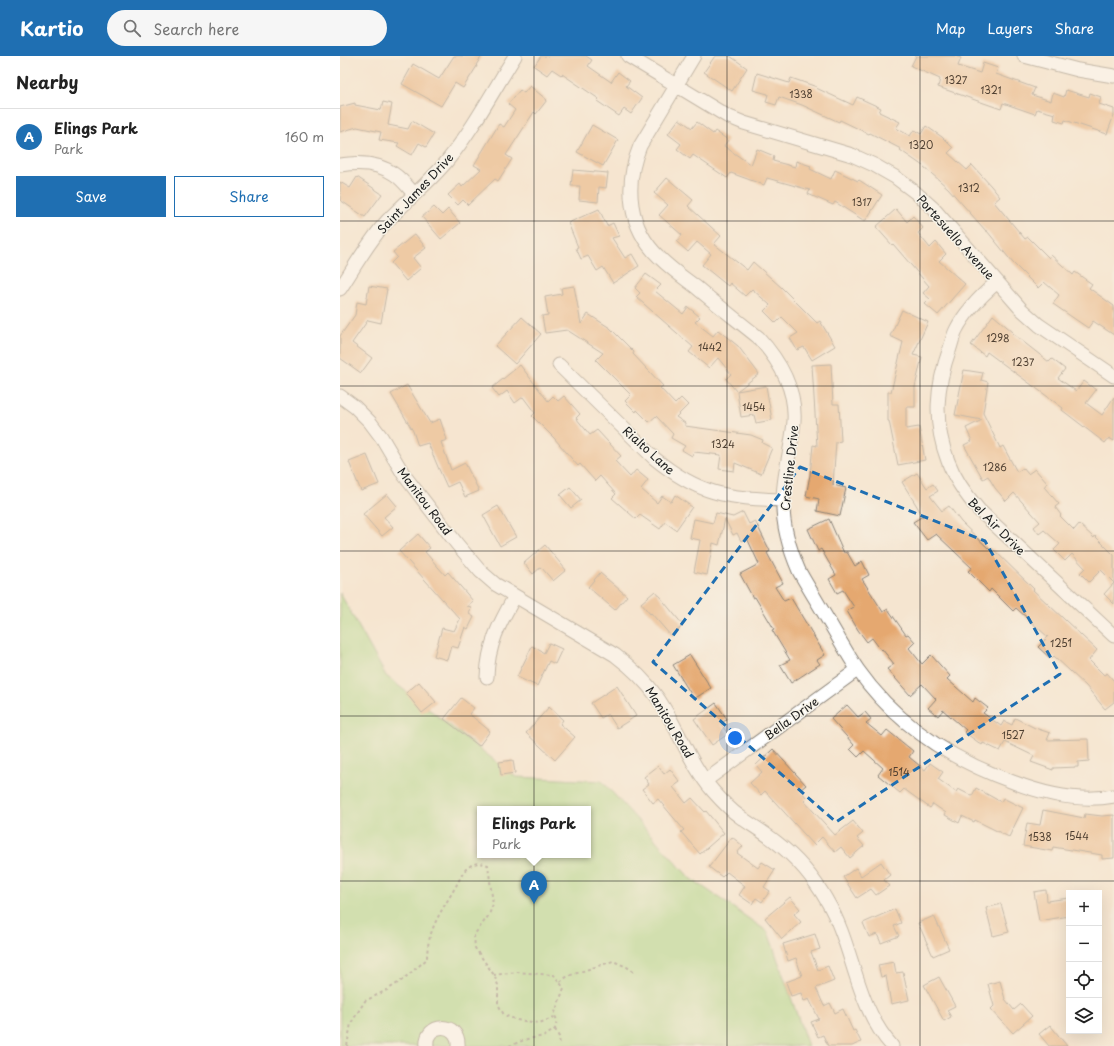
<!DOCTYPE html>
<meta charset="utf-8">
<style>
:root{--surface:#fff;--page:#f6f6f6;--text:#222;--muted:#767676;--line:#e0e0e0;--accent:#1f6fb2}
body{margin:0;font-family:"Playpen Sans",sans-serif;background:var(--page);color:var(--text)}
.controls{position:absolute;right:12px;bottom:12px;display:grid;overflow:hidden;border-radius:0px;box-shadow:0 4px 16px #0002}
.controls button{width:36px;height:36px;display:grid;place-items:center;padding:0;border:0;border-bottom:1px solid var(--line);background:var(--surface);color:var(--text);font:20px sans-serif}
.you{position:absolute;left:395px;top:682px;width:14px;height:14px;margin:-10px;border:3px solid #fff;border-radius:50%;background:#1a73e8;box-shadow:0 0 0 6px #1a73e833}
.badge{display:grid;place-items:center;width:26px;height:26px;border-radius:50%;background:var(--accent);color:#fff;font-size:13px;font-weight:700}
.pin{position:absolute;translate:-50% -33px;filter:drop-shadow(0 1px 2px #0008)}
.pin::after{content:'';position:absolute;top:21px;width:14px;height:12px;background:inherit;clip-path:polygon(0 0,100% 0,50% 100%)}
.popup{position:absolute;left:137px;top:750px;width:114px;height:52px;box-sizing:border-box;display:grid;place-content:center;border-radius:0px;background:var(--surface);filter:drop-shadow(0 1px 3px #0005);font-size:13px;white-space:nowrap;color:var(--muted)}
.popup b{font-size:15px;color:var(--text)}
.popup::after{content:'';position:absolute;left:50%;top:100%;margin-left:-8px;border:8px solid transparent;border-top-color:var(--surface)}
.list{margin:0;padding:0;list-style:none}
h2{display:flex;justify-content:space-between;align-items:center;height:52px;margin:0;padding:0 16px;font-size:17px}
h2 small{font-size:13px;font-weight:400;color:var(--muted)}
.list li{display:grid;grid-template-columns:26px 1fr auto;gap:12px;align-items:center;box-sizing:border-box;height:56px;padding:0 16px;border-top:1px solid var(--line)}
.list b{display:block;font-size:15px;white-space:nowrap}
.list p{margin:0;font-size:13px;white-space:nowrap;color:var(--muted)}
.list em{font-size:13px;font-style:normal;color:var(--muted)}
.actions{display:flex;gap:8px;padding:12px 16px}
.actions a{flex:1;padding:9px 0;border:1px solid var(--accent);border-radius:0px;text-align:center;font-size:14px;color:var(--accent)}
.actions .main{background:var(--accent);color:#fff}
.icon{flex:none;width:22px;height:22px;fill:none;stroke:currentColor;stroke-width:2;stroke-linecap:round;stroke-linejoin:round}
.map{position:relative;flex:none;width:774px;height:990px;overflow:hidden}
header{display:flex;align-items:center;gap:24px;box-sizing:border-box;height:56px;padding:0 20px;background:var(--accent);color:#fff}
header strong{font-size:19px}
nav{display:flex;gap:22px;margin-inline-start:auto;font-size:14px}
.search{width:280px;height:36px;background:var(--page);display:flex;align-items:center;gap:10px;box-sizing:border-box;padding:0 14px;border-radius:22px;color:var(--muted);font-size:15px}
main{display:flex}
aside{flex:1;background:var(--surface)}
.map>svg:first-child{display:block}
</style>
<header>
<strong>Kartio</strong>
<div class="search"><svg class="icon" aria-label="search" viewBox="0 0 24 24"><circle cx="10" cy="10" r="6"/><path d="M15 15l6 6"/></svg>Search here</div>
<nav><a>Map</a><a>Layers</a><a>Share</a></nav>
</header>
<main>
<aside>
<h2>Nearby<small></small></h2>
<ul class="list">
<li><span class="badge">A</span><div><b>Elings Park</b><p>Park</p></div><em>160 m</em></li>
</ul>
<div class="actions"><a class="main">Save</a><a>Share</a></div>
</aside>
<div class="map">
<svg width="774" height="990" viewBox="0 0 774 990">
<rect width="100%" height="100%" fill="#f7f3e8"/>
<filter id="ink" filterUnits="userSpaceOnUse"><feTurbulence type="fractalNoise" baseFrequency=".025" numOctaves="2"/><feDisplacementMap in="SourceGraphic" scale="8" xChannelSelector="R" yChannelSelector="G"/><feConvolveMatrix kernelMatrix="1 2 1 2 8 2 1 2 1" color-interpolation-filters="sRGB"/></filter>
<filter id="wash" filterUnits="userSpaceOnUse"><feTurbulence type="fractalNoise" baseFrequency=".012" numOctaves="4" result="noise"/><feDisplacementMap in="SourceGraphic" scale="16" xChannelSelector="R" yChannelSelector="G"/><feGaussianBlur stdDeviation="0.9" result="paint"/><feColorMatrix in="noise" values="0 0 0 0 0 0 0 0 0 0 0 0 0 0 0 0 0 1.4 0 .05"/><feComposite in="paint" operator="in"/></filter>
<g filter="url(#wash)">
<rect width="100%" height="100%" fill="#f5e5d0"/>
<path fill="#a7d887" stroke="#627a52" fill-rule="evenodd" d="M 0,537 L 46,620 L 176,721 L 262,725 L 349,821 L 428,876 L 468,990 L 0,990 ZM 140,753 L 248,753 L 248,799 L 140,799 Z"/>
<g id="blocks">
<path fill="#e5a86f" d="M 114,0 L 142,0 L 136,9 L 137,10 L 123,32 L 115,27 L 101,50 L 62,28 L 73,8 L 99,23 Z
M 201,0 L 246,0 L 252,4 L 248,10 L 271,26 L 278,16 L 290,25 L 286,30 L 302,42 L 291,58 L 284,53 L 279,60 L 257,45 L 259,43 L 222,18 L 221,19 L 212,13 L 207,19 L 194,10 Z
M 375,0 L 390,0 L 407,12 L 392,35 L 364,16 Z
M 576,0 L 615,0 L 621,2 L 618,10 L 640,17 L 643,7 L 658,12 L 656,18 L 695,32 L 692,39 L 711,45 L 713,37 L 724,41 L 726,34 L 749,41 L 750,37 L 761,41 L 759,48 L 774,53 L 774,59 L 767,78 L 725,64 L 724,67 L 714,64 L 715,58 L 697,53 L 695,58 L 663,47 L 661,53 L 598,31 L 600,23 L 571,10 Z
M 417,17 L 449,27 L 451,22 L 477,31 L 476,32 L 513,49 L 517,41 L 541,52 L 539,56 L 560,66 L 556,72 L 570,80 L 574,74 L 581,78 L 586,70 L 602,81 L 613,92 L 608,97 L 627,114 L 632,109 L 651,130 L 660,141 L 654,146 L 685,183 L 688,181 L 709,202 L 711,199 L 733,219 L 735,216 L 752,228 L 749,232 L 774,250 L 774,279 L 753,265 L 748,272 L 713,248 L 719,239 L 704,226 L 698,232 L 673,207 L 647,175 L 646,175 L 608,132 L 583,110 L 560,94 L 561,93 L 530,77 L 529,78 L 500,64 L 499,66 L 462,49 L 439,41 L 436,49 L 426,46 L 428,38 L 413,34 Z
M 190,30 L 207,44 L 196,58 L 194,56 L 166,99 L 172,103 L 158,125 L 155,123 L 128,149 L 123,144 L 118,149 L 108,139 L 120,128 L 122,131 L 141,113 L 134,109 L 159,68 L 164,71 L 175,54 L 168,48 L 180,34 L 184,37 Z
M 43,46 L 52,48 L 48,69 L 68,73 L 72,65 L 94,78 L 86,91 L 79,87 L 72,99 L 57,90 L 59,87 L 39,84 L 41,76 L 17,71 L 0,76 L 0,51 L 15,47 L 15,49 L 41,54 Z
M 339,63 L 352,72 L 357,66 L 373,78 L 375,75 L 388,84 L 384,90 L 411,109 L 417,93 L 434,100 L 433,105 L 455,111 L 456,105 L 471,110 L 470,113 L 491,123 L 495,114 L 518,125 L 519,124 L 542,139 L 526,164 L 523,164 L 495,146 L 493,149 L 468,138 L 470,134 L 427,122 L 424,129 L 391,117 L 387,122 L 353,99 L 350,103 L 337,93 L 341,88 L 328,78 Z
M 252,69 L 278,84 L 263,110 L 237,96 Z
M 233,114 L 268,117 L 266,132 L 259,131 L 258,146 L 239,144 L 240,130 L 231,130 Z
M 17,121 L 42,138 L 25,161 L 0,144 L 0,126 L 10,132 Z
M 327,122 L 353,144 L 348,150 L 381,180 L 374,188 L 407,214 L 413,206 L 442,232 L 477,267 L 480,265 L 495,290 L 472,304 L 464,291 L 457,294 L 450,282 L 458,277 L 442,261 L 436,267 L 424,255 L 430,249 L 412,233 L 405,240 L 390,227 L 388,230 L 362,209 L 371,198 L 357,186 L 348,196 L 337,186 L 342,179 L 319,159 L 328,149 L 314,137 Z
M 94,151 L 102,159 L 108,153 L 120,167 L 101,183 L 82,161 Z
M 259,153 L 267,170 L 273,167 L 279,180 L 272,182 L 285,202 L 292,198 L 299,210 L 273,227 L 263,211 L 257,215 L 248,200 L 241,203 L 236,192 L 238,191 L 228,167 Z
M 556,153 L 567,166 L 573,160 L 583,172 L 578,177 L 590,192 L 596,186 L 606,198 L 599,205 L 625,228 L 598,259 L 585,248 L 590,243 L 583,237 L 589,230 L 553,188 L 552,189 L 536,171 Z
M 75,178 L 86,192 L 73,202 L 81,212 L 66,225 L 51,207 L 57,201 L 53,196 Z
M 306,218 L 321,229 L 315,235 L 343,258 L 348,251 L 360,261 L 355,266 L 373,280 L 378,274 L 398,290 L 419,318 L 397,335 L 426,330 L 432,364 L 416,367 L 414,359 L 401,361 L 397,336 L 386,323 L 391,318 L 378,302 L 369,312 L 349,296 L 353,291 L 296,241 L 300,237 L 295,232 Z
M 29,230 L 47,233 L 41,267 L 28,264 L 12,287 L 32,302 L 21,317 L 0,302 L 0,280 L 15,259 L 17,246 L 26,248 Z
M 234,230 L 241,268 L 248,258 L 270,272 L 294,296 L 293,298 L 323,330 L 320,332 L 335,348 L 341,342 L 348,349 L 336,361 L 345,367 L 345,370 L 411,379 L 423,384 L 422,387 L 432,392 L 421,418 L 395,407 L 394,415 L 379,413 L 381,399 L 354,396 L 352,400 L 342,394 L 345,390 L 331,382 L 333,378 L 316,360 L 309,366 L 297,354 L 296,356 L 285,345 L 291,339 L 256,304 L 263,297 L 227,274 L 205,277 L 202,260 L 208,259 L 205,241 L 222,238 L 221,232 Z
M 562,254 L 588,266 L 573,299 L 582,301 L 575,331 L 575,351 L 566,351 L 566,373 L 579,371 L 585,404 L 558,409 L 549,365 L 548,365 L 548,336 L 551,336 L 563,286 L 550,280 Z
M 653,259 L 673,276 L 672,277 L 709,306 L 712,303 L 725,313 L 718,322 L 736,335 L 744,325 L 756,334 L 746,347 L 762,359 L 774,341 L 774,385 L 769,382 L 765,387 L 722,354 L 723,352 L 647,296 L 645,300 L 631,289 Z
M 182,261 L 201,278 L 175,308 L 155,290 Z
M 491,308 L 493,348 L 499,348 L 501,385 L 496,386 L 493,429 L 506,432 L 500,460 L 477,455 L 479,443 L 466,440 L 470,419 L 473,389 L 477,390 L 472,309 Z
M 180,309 L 208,345 L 213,340 L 218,345 L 224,340 L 240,358 L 236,362 L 250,379 L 257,374 L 281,400 L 275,405 L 290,421 L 296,414 L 308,424 L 301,433 L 317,447 L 322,440 L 331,446 L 335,439 L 352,451 L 336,474 L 325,466 L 320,473 L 300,459 L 296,463 L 272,442 L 276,438 L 260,420 L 255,425 L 240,408 L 238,410 L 214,382 L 192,360 L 195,357 L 183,341 L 175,347 L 167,335 L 159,341 L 152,332 Z
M 624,314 L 643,317 L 641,324 L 648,326 L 643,357 L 660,392 L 663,390 L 677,416 L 683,412 L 688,418 L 695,413 L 707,427 L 704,431 L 719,448 L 715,451 L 721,459 L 720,460 L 734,474 L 739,468 L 754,482 L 755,480 L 774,499 L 774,527 L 761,514 L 749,526 L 740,517 L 745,512 L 732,498 L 725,505 L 714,494 L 720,488 L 704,474 L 699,478 L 694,471 L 700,466 L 674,437 L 666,445 L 655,432 L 648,420 L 643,423 L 624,389 L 632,385 L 626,372 L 642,364 L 615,359 Z
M 67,329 L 90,367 L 100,363 L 107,384 L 101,386 L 111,414 L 125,407 L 139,435 L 125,441 L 118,426 L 107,431 L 98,411 L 88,387 L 78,390 L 73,375 L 51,338 Z
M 27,399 L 39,428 L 21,435 L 9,406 Z
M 577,417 L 587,432 L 593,428 L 598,435 L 590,440 L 602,455 L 609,450 L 621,466 L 650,494 L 652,492 L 694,533 L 693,534 L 757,594 L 749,604 L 764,619 L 767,617 L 774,625 L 774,646 L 765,653 L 746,630 L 714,600 L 711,603 L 698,591 L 708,581 L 676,552 L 673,555 L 651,533 L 649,536 L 628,515 L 632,512 L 596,478 L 587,484 L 573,466 L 583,460 L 562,426 Z
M 230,431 L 241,444 L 231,452 L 220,439 Z
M 47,438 L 57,450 L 44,461 L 53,471 L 42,480 L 23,458 Z
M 158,450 L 176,481 L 160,490 L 143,459 Z
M 403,456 L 409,468 L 415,465 L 430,495 L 427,497 L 443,527 L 435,531 L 444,545 L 451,542 L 485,599 L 477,604 L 480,608 L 451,627 L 440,609 L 450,604 L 432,574 L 434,573 L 415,541 L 413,542 L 400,518 L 419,508 L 407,482 L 401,485 L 397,477 L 393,479 L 385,463 L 379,489 L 373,487 L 367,519 L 354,516 L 360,484 L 350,482 L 354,463 L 373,467 L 376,457 L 393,461 Z
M 489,463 L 504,497 L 507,496 L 515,510 L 522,505 L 529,519 L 522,523 L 543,556 L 548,553 L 566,579 L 568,578 L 575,586 L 569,592 L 582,608 L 591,599 L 610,620 L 607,623 L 633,646 L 635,642 L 648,652 L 643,657 L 661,670 L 664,665 L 672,669 L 675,662 L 695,672 L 710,677 L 707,684 L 748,683 L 749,705 L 738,706 L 738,711 L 713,712 L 713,714 L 691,706 L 694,700 L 665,686 L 660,695 L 643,687 L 642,689 L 624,676 L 626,674 L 603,654 L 598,660 L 588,652 L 596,643 L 582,628 L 570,639 L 547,613 L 554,608 L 542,593 L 541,594 L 532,582 L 527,586 L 518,574 L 507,555 L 514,551 L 503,534 L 497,537 L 489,523 L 496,519 L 481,493 L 478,495 L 468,473 Z
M 78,478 L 90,492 L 85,496 L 105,519 L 108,516 L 133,545 L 127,550 L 131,551 L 129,558 L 134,561 L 128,573 L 125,571 L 118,592 L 111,590 L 107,604 L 94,600 L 102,572 L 114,575 L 120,563 L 59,495 Z
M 205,489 L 226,514 L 213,525 L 201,511 L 193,518 L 184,507 Z
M 260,517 L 287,540 L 275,554 L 248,531 Z
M 774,527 L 774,548 L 764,538 Z
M 315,535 L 343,569 L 331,580 L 311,557 L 310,558 L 301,547 Z
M 209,587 L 222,593 L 215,608 L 209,605 L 197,630 L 177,621 L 192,590 L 204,597 Z
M 350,599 L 371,632 L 354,643 L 333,609 Z
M 79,626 L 96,646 L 82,657 L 66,637 Z
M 277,630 L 296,660 L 277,672 L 268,658 L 261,662 L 251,647 Z
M 121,642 L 134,652 L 129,658 L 150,675 L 139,690 L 104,663 Z
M 376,647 L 387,663 L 381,668 L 388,678 L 372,689 L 354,663 Z
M 507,649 L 518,661 L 525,656 L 531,663 L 526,667 L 542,680 L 547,674 L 573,695 L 569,701 L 585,714 L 590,707 L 603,716 L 598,723 L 616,736 L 618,733 L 632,740 L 636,732 L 661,746 L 663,742 L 683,752 L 669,781 L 635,764 L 634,766 L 622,760 L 619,767 L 605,759 L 606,757 L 593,748 L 590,752 L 564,733 L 560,737 L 538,719 L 543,712 L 524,695 L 518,701 L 510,693 L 514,689 L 491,663 Z
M 209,651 L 223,664 L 220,668 L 235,681 L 215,704 L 186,677 Z
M 433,693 L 466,729 L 460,734 L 467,742 L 464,745 L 495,779 L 513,765 L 523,777 L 517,782 L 524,790 L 510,802 L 501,791 L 495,796 L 482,781 L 474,789 L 425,735 L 421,739 L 410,727 L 422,716 L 416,709 Z
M 173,704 L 175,717 L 161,719 L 159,706 Z
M 318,710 L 324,718 L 330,713 L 340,726 L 333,731 L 346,747 L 352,742 L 365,756 L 366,755 L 384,777 L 360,798 L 341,776 L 344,774 L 318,743 L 313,747 L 302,733 L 309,728 L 304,721 Z
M 703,754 L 744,762 L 745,758 L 762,760 L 774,759 L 774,802 L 762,803 L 762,799 L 713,791 L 712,795 L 683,790 L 687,767 L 700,769 Z
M 392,781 L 403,790 L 397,797 L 418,812 L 422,806 L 435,814 L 424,831 L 430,835 L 422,846 L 416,842 L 412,848 L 399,839 L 405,830 L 387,816 L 382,821 L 369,811 Z
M 541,806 L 550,819 L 544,824 L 549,830 L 536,839 L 531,833 L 517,842 L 503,821 L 516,812 L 521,820 Z
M 706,834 L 707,845 L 729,842 L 729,860 L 699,865 L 694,836 Z
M 450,841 L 460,853 L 454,858 L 461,866 L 442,883 L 425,862 Z
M 661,848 L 669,876 L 653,880 L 646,852 Z
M 555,853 L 561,867 L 554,870 L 559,880 L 541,887 L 537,878 L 529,881 L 523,867 Z
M 594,860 L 609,893 L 593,900 L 578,867 Z
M 475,878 L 480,893 L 471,896 L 478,914 L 488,910 L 494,925 L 476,932 L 484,950 L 490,947 L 495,957 L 503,953 L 513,975 L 515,974 L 521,986 L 512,990 L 488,990 L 483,979 L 478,981 L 471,966 L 479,963 L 469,943 L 464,945 L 461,937 L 451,940 L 446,926 L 462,920 L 456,902 L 448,905 L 443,888 Z
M 554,906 L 556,917 L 563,916 L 569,944 L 551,948 L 546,920 L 541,921 L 538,909 Z
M 599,921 L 615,950 L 607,954 L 611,961 L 604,965 L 584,929 Z
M 660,925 L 665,943 L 674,954 L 681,948 L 692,960 L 673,977 L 651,953 L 654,950 L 648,928 Z
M 710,969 L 727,990 L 709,990 L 699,978 Z"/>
</g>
</g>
<g filter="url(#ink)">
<use href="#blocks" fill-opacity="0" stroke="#888076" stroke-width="1"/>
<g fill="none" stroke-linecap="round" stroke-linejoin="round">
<g stroke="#888076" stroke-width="15">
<path id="minor" d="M 288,0 L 387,60 L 404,67 L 512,99 L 534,109 L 555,121 L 575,136 L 593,152 L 681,253 L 699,269 L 774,320
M 354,0 L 300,90 C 284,129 288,172 320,202 C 331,213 344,222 356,231 C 376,248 397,264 418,281 C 439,304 456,333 454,365 C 452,392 443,418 443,444 C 442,469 449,492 459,515 C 472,538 486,560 499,583 C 505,593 511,604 518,614 C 556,668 612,704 673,726 C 704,738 741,746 774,740
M 684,0 L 738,14 L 774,20
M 0,109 C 18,106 39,107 54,118 C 62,123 68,131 74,138
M 657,226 C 642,239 625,256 616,274 C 613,280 612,286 610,292 C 596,331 593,366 608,405 C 615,424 626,439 639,454 L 774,580
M 0,233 C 15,210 29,185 47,165 C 66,145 89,127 107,105 C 133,73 153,35 175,0
M 219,309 L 314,402 C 359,439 387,442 443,444
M 0,340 L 15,351 L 30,366 L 42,382 L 64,419 L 117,488 L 140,515 L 155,528 L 275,599 C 291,611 305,624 317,641 C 338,671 349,707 373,735 C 381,744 389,753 399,760 C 411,769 424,776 436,786 C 457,802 474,822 487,845 C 514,890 515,949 552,990
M 147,621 C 148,589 159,568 175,540
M 365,725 L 517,614
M 87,990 C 84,966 120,965 118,990"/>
</g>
<path stroke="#888076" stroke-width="2" stroke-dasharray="3 3" stroke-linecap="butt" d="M 220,926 L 228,920 L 273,905 L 287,911 L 295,917
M 215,973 L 219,981 L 220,990
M 7,990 L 11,967 L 25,945 L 47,934 L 61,925 L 87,903 C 87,873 102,855 116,830 C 120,823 123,814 130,810 C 136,806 142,807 148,809 L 153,848 L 149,859 L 134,879 L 135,892 L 154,919 L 158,929 L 158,948 L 164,959 L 177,964 L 199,967 L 213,962 L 224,932 L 214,919 L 177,916 L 154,919
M 169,990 L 187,983 L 205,980 L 215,973 L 217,964 L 214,958"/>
<use href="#minor" stroke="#fff" stroke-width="13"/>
</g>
</g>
<path d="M0 0H774V990H0ZM 460,411 L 645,485 L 720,618 L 496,766 L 313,606 Z" fill="#f5e5d0" fill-opacity=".55" fill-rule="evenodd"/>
<path fill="none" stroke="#1f6fb2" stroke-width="3" stroke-dasharray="8 5" stroke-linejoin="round" d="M 460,411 L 645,485 L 720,618 L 496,766 L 313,606 Z"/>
<path fill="none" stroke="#1c1c1c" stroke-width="1" stroke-opacity="0.55" d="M 194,0 L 194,990M 387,0 L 387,990M 580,0 L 580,990M 0,165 L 774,165M 0,330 L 774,330M 0,495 L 774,495M 0,660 L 774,660M 0,825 L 774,825"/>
<g text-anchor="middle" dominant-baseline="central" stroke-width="3" stroke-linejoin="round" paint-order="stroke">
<g font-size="10" fill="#4e3f31">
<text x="616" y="23">1327</text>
<text x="651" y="33">1321</text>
<text x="461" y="37">1338</text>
<text x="581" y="88">1320</text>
<text x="629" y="131">1312</text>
<text x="522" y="145">1317</text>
<text x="658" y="281">1298</text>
<text x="370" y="290">1442</text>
<text x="683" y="305">1237</text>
<text x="414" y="350">1454</text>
<text x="383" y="387">1324</text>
<text x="655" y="410">1286</text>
<text x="721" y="586">1251</text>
<text x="673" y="678">1527</text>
<text x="559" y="715">1514</text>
<text x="737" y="779">1544</text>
<text x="700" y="780">1538</text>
</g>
<g font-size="12" fill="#1c1c1c" stroke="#f7f3e8">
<text transform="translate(75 137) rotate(-47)">Saint James Drive</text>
<text transform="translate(616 181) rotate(48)">Portesuello Avenue</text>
<text transform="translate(309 394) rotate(42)">Rialto Lane</text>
<text transform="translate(449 412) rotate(-84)">Crestline Drive</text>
<text transform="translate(85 445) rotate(53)">Manitou Road</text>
<text transform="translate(657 470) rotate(45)">Bel Air Drive</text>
<text transform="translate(451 662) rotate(-36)">Bella Drive</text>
<text transform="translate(330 666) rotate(59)">Manitou Road</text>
</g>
</g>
</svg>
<div class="controls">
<button>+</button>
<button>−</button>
<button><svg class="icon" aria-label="locate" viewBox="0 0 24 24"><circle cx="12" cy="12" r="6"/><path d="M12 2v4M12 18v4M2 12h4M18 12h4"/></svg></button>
<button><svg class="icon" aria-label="layers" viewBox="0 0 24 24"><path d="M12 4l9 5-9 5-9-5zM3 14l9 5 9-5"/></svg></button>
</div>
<div class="you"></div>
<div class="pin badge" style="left:194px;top:848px">A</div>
<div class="popup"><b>Elings Park</b>Park</div>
</div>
</main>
